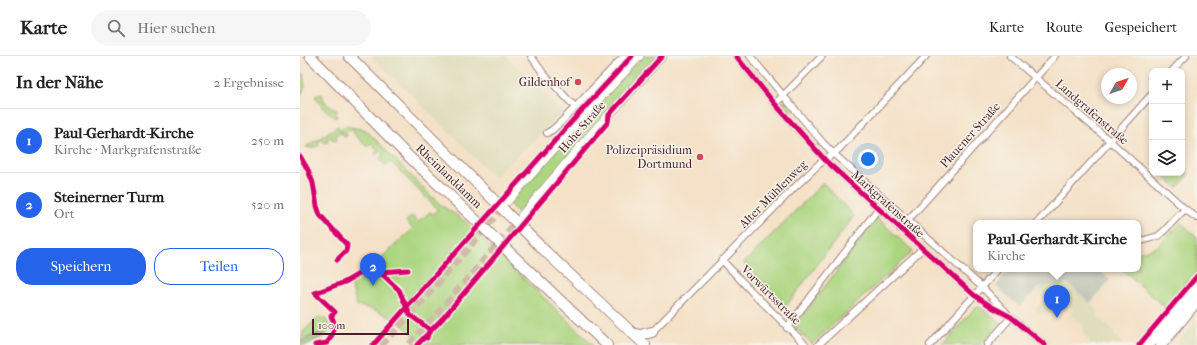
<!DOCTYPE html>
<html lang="de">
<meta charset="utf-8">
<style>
:root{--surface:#fff;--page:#f6f6f6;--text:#202124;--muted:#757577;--line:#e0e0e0;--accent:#2563eb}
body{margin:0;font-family:"IM FELL French Canon",serif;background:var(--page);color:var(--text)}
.controls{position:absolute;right:12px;top:12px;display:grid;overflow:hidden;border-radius:8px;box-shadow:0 2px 6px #0003}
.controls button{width:36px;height:36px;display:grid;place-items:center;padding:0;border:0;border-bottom:1px solid var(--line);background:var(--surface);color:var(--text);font:20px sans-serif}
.compass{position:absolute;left:801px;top:12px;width:36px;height:36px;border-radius:50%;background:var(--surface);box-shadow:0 2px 6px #0003;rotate:50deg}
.scale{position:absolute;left:12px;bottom:10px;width:97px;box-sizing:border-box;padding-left:4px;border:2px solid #4a1f2b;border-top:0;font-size:11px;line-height:14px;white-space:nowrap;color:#4a1f2b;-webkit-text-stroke:3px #f7f3e8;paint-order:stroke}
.you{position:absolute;left:568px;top:103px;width:14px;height:14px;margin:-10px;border:3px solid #fff;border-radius:50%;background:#1a73e8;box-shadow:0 0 0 6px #1a73e833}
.badge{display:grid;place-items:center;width:26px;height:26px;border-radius:50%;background:var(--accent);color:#fff;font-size:13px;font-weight:700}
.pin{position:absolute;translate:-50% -33px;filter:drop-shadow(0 1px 2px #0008)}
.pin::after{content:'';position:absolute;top:21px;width:14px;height:12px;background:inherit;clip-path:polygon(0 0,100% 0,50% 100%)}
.popup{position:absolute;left:673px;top:164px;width:168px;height:52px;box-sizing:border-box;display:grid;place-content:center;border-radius:8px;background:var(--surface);filter:drop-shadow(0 1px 3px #0005);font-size:13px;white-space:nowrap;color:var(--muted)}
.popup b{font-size:15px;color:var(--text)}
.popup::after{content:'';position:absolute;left:50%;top:100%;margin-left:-8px;border:8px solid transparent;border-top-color:var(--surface)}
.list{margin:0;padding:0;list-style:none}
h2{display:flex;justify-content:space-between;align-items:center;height:52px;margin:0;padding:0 16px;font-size:17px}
h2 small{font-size:13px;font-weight:400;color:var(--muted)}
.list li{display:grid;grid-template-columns:26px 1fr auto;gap:12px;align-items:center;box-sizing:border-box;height:64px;padding:0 16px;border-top:1px solid var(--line)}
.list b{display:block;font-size:15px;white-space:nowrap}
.list p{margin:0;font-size:13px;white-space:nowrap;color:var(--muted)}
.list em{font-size:13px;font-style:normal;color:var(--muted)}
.actions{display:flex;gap:8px;padding:12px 16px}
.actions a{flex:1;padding:9px 0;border:1px solid var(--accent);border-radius:16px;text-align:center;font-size:14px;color:var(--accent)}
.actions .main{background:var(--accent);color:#fff}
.icon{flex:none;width:22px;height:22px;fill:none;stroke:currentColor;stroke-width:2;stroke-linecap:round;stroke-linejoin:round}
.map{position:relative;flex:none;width:897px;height:289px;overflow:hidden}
header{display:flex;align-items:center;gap:24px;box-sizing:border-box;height:56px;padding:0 20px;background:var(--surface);border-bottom:1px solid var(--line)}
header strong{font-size:19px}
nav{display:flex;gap:22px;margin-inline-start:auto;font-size:14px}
.search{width:280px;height:36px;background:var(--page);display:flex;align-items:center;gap:10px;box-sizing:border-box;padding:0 14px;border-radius:22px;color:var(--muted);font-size:15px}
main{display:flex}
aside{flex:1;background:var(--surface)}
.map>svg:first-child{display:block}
</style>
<header>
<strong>Karte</strong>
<div class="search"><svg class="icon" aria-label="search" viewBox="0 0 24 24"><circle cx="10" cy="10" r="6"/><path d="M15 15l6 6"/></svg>Hier suchen</div>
<nav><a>Karte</a><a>Route</a><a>Gespeichert</a></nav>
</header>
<main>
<aside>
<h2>In der Nähe<small>2 Ergebnisse</small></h2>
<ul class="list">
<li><span class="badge">1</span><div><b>Paul-Gerhardt-Kirche</b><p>Kirche · Markgrafenstraße</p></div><em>250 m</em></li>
<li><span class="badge">2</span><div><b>Steinerner Turm</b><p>Ort</p></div><em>520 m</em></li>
</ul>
<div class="actions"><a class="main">Speichern</a><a>Teilen</a></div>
</aside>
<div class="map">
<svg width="897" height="289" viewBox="0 0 897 289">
<rect width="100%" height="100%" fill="#f7f3e8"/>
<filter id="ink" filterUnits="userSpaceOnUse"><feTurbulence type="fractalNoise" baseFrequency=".025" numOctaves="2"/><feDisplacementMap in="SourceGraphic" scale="8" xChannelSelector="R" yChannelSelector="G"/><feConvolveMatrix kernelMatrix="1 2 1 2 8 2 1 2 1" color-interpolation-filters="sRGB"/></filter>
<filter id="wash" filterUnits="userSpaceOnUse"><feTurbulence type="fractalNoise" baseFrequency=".012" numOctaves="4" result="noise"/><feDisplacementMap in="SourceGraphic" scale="16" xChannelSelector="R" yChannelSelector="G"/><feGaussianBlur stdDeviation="0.9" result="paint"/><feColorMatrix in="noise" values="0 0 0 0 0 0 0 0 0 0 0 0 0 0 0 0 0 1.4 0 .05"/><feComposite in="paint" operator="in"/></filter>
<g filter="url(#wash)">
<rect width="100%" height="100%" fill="#f4e1c7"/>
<path fill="#dfddbb" d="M 71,0 L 206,0 L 264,56 L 194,121 L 142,69 Z
M 766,226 L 799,256 L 797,260 L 815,276 L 814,279 L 823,287 L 822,289 L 788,289 L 791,285 L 783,278 L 784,269 L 780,266 L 779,267 L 770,260 L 772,255 L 772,252 L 769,249 L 762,251 L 753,261 L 750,258 L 747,261 L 743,258 L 742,259 L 735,253 L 746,241 L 737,233 L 740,230 L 755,231 Z
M 897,265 L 897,289 L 876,289 L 890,272 Z"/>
<path fill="#c3c6b9" d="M 710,213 L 740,213 L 749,214 L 755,213 L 798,213 L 810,224 L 790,247 L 766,226 L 762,231 L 740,230 L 720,251 L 696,230 Z"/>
<path fill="#acd580" stroke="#7b7a56" d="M 344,0 L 358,0 L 218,157 L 209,148 L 321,23 Z
M 0,17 L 3,18 L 5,31 L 0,40 Z
M 22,38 C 24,47 29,51 37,54 L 36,62 L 24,52 L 15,40 Z
M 483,45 L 486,46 L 492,54 L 487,58 L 481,50 L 481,47 Z
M 38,70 L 41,77 L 36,79 L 37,83 L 33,84 L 31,81 L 27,82 L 28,86 L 24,87 L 23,83 L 18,85 L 19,89 L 12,92 L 6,91 Z
M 45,70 L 66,74 L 132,141 L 142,150 L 162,163 L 293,289 L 120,289 C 111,270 78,251 57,250 L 51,228 C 58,222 62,218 72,217 L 72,210 L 113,173 L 106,165 L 112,160 L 118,166 L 130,156 L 133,158 L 138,154 L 91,106 L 86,110 L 79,103 L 83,99 L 80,95 L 76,99 L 75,97 L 78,94 L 71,87 L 67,91 L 54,78 L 53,74 L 46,76 L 47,80 L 44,81 L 41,74 Z
M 882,108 C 893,118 885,123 877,132 L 861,117 L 882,117 Z
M 523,127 L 554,160 L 486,250 L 444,207 Z
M 577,162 L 613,195 L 512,288 L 494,271 Z
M 881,167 L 897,181 L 897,215 L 866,252 L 822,213 L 838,213 L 838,197 L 857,191 Z
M 676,251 L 681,252 L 701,267 L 681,289 L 642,289 Z
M 19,261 C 30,262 32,273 25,280 L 23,278 L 3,285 L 0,287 L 3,276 Z"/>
<path fill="#89b66e" stroke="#6a6a4c" d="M 20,277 L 25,280 L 6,289 L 0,289 L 0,287 C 6,282 12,279 20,277 Z"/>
</g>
<g filter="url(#ink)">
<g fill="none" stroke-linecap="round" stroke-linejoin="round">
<path stroke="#d2baa8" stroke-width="9" stroke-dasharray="9 4.5" stroke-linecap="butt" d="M 80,289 L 124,242 L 206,146
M 110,289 L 140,257 L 221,162"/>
<g stroke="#9f8079" stroke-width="8">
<path id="street" d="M 231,0 L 243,17 L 275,51
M 436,0 L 475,48 L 525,104 L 674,239 L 692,251 L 711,261 L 745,289
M 450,0 L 523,87 L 534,98 L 682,231 L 707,257
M 710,0 L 810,85 L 885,153 L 897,162
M 872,15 L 886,0
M 475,48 L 522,0
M 247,77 L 252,74 L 261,66 L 324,0
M 737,167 L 852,38
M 600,173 L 755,0
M 838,186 L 858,180 L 864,175 L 885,153
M 422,204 L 451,235 L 506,289
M 487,272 L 578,153
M 352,276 L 497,129 L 518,109 L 539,93 L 626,0
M 518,289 L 622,193
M 630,289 L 698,213
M 687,289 L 711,261"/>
</g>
<g stroke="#9f8079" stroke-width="10">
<path id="secondary" d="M 207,145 L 277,66 L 339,0
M 222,160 L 290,80 L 362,0"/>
</g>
<g stroke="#9f8079" stroke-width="12">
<path id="primary" d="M 10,0 L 102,94 L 307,289
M 49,0 L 246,196 L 345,289
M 332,277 L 340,279 L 352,276
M 849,289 L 897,232
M 861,289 L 897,245"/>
</g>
<use href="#street" stroke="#fff" stroke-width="6"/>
<use href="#secondary" stroke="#fff" stroke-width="9"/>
<use href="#primary" stroke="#fff" stroke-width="10"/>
<g stroke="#f7f3e8" stroke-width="8">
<path id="cycleway" d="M 436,0 L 475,48 L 525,104 L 674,239 L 692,251 L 711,261 L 745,289
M 0,100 L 8,114 L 13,127 L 17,150 L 20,159 L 47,189 L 46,195 L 37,204
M 80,216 L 99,234 L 110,259 L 129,273 L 127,282
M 15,237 L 45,226 L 64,215 L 80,216 L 108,214
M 15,289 L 27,287 C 34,278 37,269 31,260 L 35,256 L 15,237
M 73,289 L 274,63 L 332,0
M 117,289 L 143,262 L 308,66 L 309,59 L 362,0
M 839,289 L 897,220"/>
</g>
<use href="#cycleway" stroke="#d6006c" stroke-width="5"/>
</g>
</g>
<g fill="#d1495b" stroke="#f7f3e8" stroke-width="1.5">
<circle cx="278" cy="26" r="4"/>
<circle cx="400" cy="101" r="4"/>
</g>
<g text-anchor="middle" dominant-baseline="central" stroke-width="3" stroke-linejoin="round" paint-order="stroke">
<g font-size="12" fill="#4a1f2b" stroke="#f7f3e8" text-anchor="end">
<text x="270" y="26">Gildenhof</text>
<text x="392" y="94">Polizeipräsidium<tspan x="392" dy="14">Dortmund</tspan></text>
</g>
<g font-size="12" fill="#4a1f2b" stroke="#f7f3e8">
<text transform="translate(792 56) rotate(41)">Landgrafenstraße</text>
<text transform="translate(282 71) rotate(-49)">Hohe Straße</text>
<text transform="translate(670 79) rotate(-48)">Plauener Straße</text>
<text transform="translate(149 120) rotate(44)">Rheinlanddamm</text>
<text transform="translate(473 138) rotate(-45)">Alter Mühlenweg</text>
<text transform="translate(588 148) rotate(42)">Markgrafenstraße</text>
<text transform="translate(471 239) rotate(45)">Vorwärtsstraße</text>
</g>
</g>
</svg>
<div class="controls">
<button>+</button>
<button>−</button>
<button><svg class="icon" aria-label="layers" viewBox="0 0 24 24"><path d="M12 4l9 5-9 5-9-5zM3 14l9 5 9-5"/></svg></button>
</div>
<svg class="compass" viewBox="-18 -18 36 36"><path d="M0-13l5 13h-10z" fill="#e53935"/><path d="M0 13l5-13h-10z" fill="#757577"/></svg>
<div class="scale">100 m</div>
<div class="you"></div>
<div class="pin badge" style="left:757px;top:262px">1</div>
<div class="popup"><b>Paul-Gerhardt-Kirche</b>Kirche</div>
<div class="pin badge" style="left:73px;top:230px">2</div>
</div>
</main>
